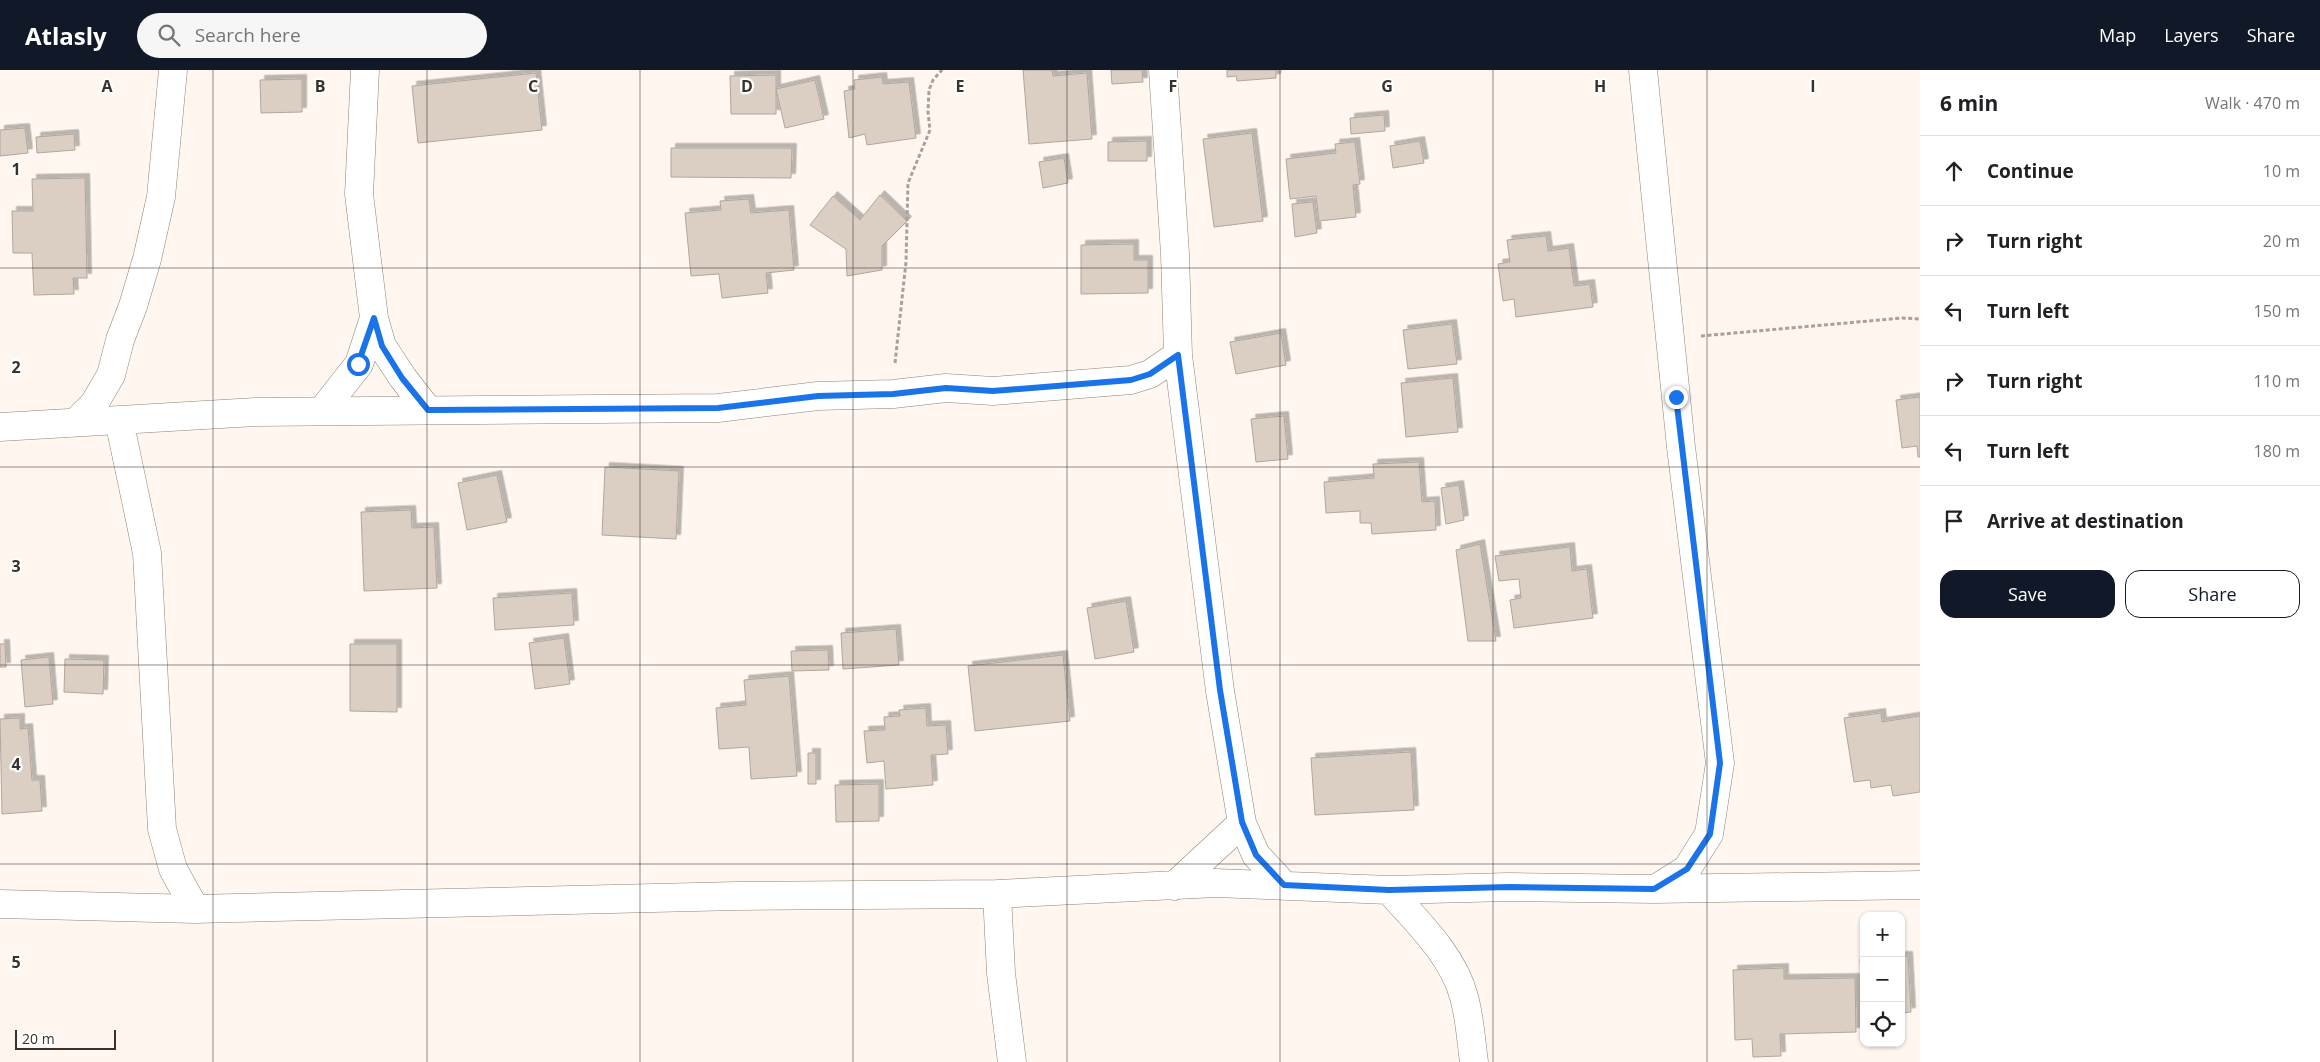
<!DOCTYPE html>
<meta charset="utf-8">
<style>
:root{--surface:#fff;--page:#f6f6f6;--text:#202124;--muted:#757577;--line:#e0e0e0;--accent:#111827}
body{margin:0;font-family:"Open Sans",sans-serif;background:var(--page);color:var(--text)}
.controls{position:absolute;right:15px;bottom:15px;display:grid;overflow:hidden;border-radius:10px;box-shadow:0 1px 4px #0004}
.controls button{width:45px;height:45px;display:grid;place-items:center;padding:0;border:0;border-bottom:1px solid var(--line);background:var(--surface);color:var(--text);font:25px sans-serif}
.scale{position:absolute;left:15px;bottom:12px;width:101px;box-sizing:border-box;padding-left:5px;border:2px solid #37322e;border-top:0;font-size:14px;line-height:18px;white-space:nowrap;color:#37322e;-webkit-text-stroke:4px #fff;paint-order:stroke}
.stop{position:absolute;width:15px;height:15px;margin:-11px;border:4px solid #1a73e8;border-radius:50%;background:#fff}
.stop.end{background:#1a73e8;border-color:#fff;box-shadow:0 1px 5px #0008}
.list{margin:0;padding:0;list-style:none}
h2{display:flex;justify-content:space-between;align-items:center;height:65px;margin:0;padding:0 20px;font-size:21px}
h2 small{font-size:16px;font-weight:400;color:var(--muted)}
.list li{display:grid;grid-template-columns:32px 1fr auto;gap:15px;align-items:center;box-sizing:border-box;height:70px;padding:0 20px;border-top:1px solid var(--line)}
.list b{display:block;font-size:19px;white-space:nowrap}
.list em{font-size:16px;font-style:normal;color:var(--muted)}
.actions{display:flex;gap:10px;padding:15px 20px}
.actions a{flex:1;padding:11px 0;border:1px solid var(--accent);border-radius:15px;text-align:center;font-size:18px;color:var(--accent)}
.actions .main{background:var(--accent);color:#fff}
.icon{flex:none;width:28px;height:28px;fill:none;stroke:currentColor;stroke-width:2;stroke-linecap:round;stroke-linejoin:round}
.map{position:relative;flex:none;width:1920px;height:992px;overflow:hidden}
header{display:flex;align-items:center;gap:30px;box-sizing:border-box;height:70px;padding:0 25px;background:var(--accent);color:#fff}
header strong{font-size:24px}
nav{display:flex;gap:28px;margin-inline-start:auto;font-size:18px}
.search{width:350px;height:45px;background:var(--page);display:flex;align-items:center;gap:12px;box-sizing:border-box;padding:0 18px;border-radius:28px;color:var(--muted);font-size:19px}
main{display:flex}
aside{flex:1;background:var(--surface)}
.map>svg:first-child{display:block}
</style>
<header>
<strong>Atlasly</strong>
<div class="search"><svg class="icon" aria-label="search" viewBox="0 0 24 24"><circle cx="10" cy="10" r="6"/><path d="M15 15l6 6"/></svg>Search here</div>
<nav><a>Map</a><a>Layers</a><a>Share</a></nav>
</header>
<main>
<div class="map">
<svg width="1920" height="992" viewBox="0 0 1920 992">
<defs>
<filter id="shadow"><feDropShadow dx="4.5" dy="-4.5" stdDeviation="0" flood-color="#0004"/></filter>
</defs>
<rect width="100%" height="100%" fill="#fef6ef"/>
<path fill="#dbcfc4" stroke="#b2a69c" filter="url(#shadow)" d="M 1023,0 L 1052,0 L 1053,6 L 1087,3 L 1092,69 L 1029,74 Z
M 1111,0 L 1142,0 L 1143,12 L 1112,14 Z
M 1227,0 L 1276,0 L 1276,8 L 1237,11 L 1236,6 L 1227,7 Z
M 536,3 L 542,60 L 418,73 L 412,16 Z
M 776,5 L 776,44 L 731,44 L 730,6 Z
M 882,7 L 883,14 L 909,12 L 916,68 L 867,75 L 865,64 L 849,68 L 844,21 L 855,19 L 854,10 Z
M 302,9 L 302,42 L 261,43 L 260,10 Z
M 815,10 L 824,49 L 785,58 L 776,19 Z
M 1384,45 L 1385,61 L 1351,64 L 1350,48 Z
M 25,58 L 28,83 L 0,86 L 0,60 Z
M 1252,63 L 1263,151 L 1214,157 L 1203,69 Z
M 74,64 L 75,80 L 37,83 L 36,67 Z
M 1147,71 L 1147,91 L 1108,91 L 1108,72 Z
M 1420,71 L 1424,93 L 1393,98 L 1390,76 Z
M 1355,72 L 1360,114 L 1353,115 L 1356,147 L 1319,151 L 1316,126 L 1290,129 L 1286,89 L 1336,83 L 1335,74 Z
M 671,78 L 792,78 L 791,108 L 671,107 Z
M 1064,88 L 1068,113 L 1043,118 L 1039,92 Z
M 85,108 L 87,208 L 73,208 L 74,224 L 34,225 L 32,183 L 13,183 L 12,141 L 33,141 L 32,109 Z
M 880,125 L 907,151 L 882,176 L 882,200 L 847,206 L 846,179 L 810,155 L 833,126 L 860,150 Z
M 749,129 L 751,143 L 789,140 L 794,200 L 766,203 L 768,223 L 722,228 L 719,204 L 691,206 L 685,143 L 721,140 L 720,131 Z
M 1313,132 L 1317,163 L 1295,167 L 1292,134 Z
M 1546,166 L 1548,181 L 1569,178 L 1574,216 L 1590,214 L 1593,237 L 1516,247 L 1514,229 L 1503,231 L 1498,194 L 1510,192 L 1507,170 Z
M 1134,174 L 1134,190 L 1148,190 L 1148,223 L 1081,224 L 1081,175 Z
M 1452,254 L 1457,294 L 1408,299 L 1403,260 Z
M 1281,263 L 1286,295 L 1236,304 L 1230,272 Z
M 1453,308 L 1458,362 L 1406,367 L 1401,313 Z
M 1920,327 L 1920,387 L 1918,387 L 1917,376 L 1902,378 L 1896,330 Z
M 1284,346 L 1288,389 L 1256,392 L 1251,349 Z
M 1419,392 L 1422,432 L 1435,431 L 1436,460 L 1372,464 L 1371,453 L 1360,453 L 1360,441 L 1326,443 L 1324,412 L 1374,408 L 1373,394 Z
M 605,397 L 679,401 L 676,469 L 602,465 Z
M 497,405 L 507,452 L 467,460 L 458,413 Z
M 1459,415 L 1464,450 L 1446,454 L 1441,418 Z
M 411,440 L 412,458 L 434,457 L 437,518 L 364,521 L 361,442 Z
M 1480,474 L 1496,571 L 1468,571 L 1456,480 Z
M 1570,477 L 1572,501 L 1587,499 L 1593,548 L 1514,558 L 1510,530 L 1521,528 L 1519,509 L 1499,511 L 1495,486 Z
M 572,523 L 574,555 L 495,560 L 493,528 Z
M 1126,531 L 1134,582 L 1095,589 L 1087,538 Z
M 896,559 L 899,595 L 843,599 L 841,563 Z
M 564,568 L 570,614 L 535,619 L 529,573 Z
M 0,574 L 5,574 L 6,597 L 0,597 Z
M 350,574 L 397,574 L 397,642 L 350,641 Z
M 828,580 L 829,600 L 792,601 L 791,581 Z
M 1063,585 L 1070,651 L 975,661 L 968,596 Z
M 49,587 L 53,634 L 25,637 L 21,590 Z
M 65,589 L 104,590 L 103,624 L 64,622 Z
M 789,606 L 797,706 L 751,709 L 749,677 L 719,679 L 716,638 L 746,635 L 744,610 Z
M 926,638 L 927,656 L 946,655 L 948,684 L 931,685 L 933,715 L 886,719 L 884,691 L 867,693 L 864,661 L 885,660 L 884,647 L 900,646 L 899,640 Z
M 1881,643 L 1882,652 L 1920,646 L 1920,722 L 1893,726 L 1891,715 L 1871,718 L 1870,710 L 1854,712 L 1844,648 Z
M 20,648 L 20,659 L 28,658 L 32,710 L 40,710 L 42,741 L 2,744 L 0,649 Z
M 1411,682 L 1414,740 L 1315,745 L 1311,688 Z
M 808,683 L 816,683 L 816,714 L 808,714 Z
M 879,714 L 879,751 L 836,752 L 835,715 Z
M 1901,886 L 1908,886 L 1911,942 L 1901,943 Z
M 1864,888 L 1864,945 L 1863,945 L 1860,889 Z
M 1784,898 L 1784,909 L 1855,908 L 1856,962 L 1780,964 L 1781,986 L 1753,987 L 1752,969 L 1735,970 L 1733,900 Z"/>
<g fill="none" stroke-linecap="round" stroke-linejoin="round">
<g stroke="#8e8378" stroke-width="29">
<path id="minor" d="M 365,0 L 359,124 L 374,248 L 382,276 L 403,308 L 428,340
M 1163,0 L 1175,184 L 1178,285 L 1220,621 L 1242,753 L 1256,785 L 1284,815
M 1643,0 L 1681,377 L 1720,693 L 1709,764 L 1687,799 L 1655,819
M 322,341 L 359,294 L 374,248
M 119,350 L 147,483 L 162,759 L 173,799 L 195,839
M 76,352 L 94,334 L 111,305 L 120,270 L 133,236 L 147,189 L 161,127 L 173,0
M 0,357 L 256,342 L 718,338 L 818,326 L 893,324 L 946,318 L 993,321 L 1131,310 L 1150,304 L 1178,285
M 1174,816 L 1242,753
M 1389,820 C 1417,852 1453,885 1464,927 C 1470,948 1471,971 1474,992
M 997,824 L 1001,903 L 1012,992
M 0,834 L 195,839 L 737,826 L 997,824 L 1216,813 L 1389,820 L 1509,817 L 1654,819 L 1920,815"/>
</g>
<path stroke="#a8a19b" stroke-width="3" stroke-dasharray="4 2.5" stroke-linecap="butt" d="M 1701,266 L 1902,248 L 1920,249
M 895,293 L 906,192 L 908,113 L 930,60 L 928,42 L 929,20 L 933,10 L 942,0"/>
<use href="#minor" stroke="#fff" stroke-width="28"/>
</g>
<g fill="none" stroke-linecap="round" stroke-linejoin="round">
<path stroke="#1a73e8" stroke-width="6" d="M 358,294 L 374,248 L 382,276 L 402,308 L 428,340 L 718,338 L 818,326 L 893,324 L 946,318 L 993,321 L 1131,310 L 1150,304 L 1178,285 L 1220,620 L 1242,752 L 1256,785 L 1284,815 L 1389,820 L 1509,817 L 1654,819 L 1687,799 L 1710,764 L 1720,693 L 1676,327"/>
</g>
<path fill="none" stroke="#37322e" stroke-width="1" stroke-opacity="0.55" d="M 213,0 L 213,992M 427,0 L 427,992M 640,0 L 640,992M 853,0 L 853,992M 1067,0 L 1067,992M 1280,0 L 1280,992M 1493,0 L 1493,992M 1707,0 L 1707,992M 0,198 L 1920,198M 0,397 L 1920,397M 0,595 L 1920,595M 0,794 L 1920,794"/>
<g font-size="16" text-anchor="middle" font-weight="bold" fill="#37322e" stroke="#fff" stroke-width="4.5" stroke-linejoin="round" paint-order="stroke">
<text x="107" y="22">A</text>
<text x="320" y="22">B</text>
<text x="533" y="22">C</text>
<text x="747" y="22">D</text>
<text x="960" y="22">E</text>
<text x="1173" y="22">F</text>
<text x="1387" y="22">G</text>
<text x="1600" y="22">H</text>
<text x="1813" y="22">I</text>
<text x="16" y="105">1</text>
<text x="16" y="303">2</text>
<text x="16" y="502">3</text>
<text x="16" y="700">4</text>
<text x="16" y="898">5</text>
</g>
</svg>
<div class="controls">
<button>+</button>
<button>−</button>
<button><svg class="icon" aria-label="locate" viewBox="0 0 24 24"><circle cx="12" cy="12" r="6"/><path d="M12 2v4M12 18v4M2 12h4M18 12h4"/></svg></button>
</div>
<div class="scale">20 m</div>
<div class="stop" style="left:358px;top:294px"></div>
<div class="stop end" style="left:1676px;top:327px"></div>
</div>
<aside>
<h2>6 min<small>Walk · 470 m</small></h2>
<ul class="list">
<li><svg class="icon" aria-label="ahead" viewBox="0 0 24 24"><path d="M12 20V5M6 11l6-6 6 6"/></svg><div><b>Continue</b></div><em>10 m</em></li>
<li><svg class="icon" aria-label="right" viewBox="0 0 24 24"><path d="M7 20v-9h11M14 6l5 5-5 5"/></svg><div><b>Turn right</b></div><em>20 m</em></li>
<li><svg class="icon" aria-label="left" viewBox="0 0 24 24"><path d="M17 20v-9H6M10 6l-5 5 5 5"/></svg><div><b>Turn left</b></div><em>150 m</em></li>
<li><svg class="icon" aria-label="right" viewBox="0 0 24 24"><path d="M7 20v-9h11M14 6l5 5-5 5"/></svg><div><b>Turn right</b></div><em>110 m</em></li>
<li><svg class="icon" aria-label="left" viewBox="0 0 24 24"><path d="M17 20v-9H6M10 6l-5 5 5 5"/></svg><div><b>Turn left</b></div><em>180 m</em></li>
<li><svg class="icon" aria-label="arrive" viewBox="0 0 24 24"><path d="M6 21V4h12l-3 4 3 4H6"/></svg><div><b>Arrive at destination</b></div></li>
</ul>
<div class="actions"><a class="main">Save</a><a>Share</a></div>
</aside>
</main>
